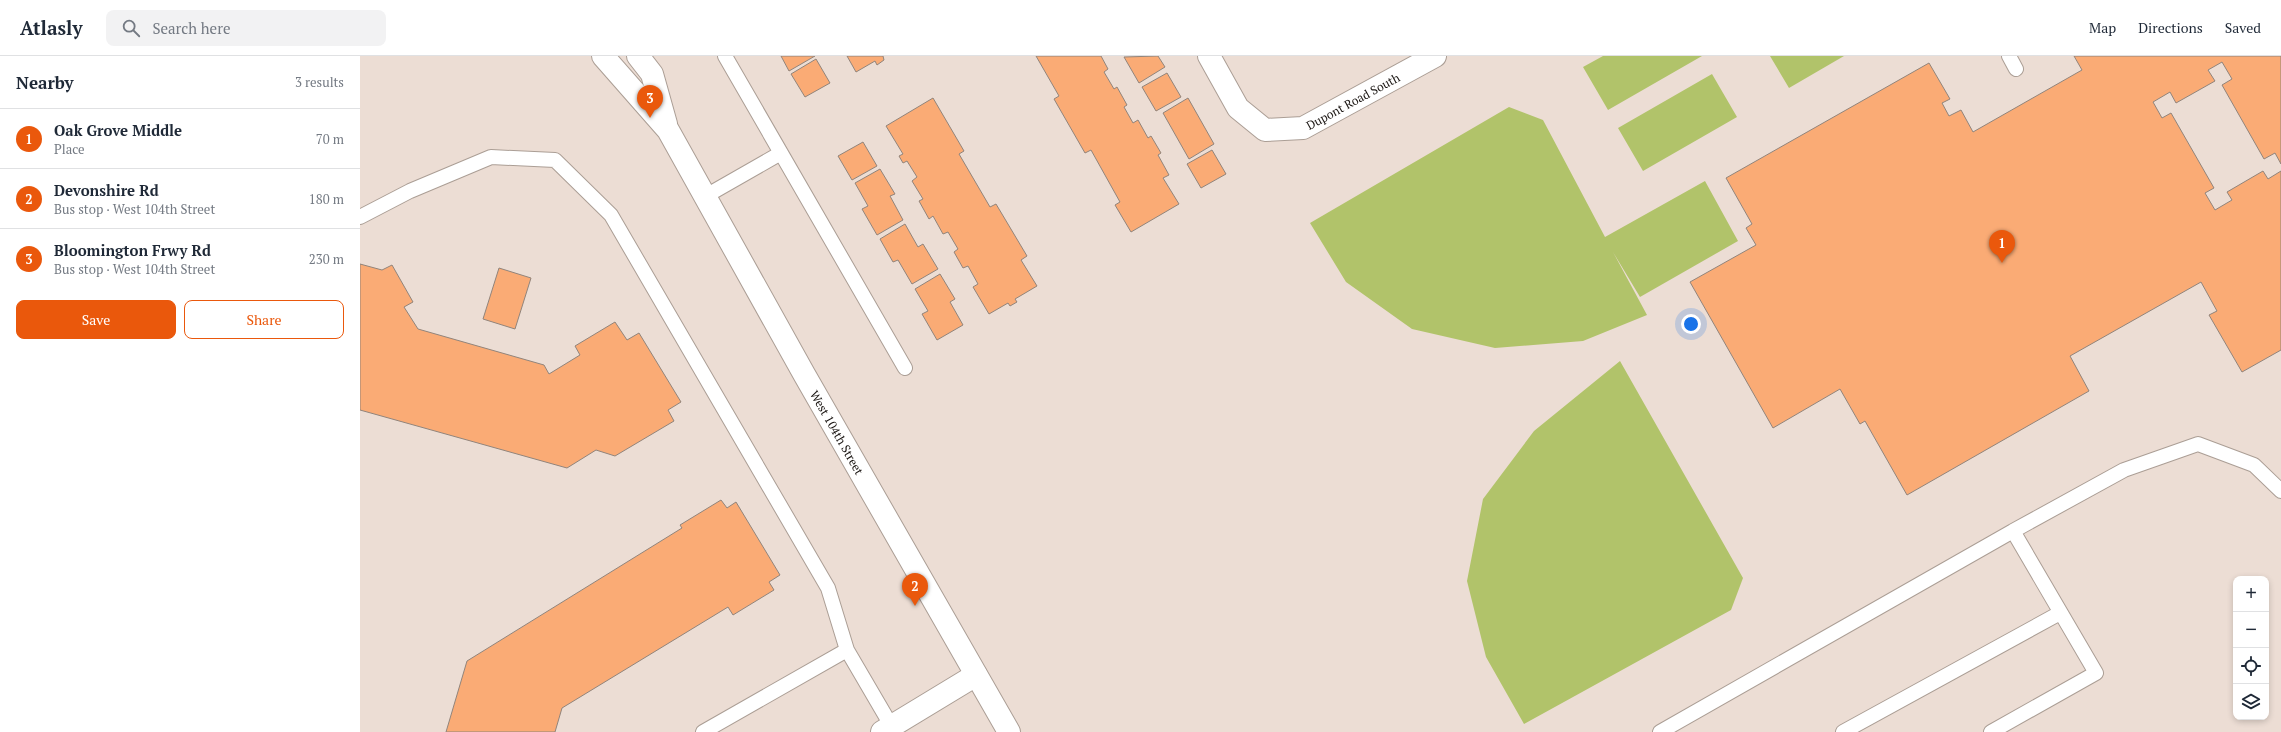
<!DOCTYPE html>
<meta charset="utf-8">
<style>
:root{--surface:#fff;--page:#f2f2f3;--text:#1f2937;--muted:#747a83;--line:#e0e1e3;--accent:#ea580c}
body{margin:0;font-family:"PT Serif",serif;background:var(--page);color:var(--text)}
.controls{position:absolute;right:12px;bottom:12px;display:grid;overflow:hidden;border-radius:8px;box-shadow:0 2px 6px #0003}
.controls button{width:36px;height:36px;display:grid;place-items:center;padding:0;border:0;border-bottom:1px solid var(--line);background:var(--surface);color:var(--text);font:20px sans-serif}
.you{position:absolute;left:1331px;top:268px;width:14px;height:14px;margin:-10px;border:3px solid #fff;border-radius:50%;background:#1a73e8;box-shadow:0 0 0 6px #1a73e833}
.badge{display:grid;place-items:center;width:26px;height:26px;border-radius:50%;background:var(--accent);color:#fff;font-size:13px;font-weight:700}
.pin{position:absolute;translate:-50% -33px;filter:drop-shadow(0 1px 2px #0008)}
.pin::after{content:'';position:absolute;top:21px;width:14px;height:12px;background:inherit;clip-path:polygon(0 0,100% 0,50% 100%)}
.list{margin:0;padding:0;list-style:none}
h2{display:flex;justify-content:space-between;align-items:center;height:52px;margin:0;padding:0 16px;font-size:17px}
h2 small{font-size:13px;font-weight:400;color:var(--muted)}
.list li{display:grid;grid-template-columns:26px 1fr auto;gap:12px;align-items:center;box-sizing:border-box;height:60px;padding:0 16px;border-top:1px solid var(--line)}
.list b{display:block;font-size:15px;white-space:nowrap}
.list p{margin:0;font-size:13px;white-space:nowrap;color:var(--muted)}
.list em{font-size:13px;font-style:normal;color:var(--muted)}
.actions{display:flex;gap:8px;padding:12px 16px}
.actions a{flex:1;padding:9px 0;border:1px solid var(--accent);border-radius:8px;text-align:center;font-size:14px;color:var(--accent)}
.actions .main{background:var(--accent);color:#fff}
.icon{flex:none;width:22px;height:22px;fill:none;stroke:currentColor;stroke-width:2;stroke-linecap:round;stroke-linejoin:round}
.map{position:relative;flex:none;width:1921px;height:676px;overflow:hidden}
header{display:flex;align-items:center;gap:24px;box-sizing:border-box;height:56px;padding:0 20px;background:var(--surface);border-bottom:1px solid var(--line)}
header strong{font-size:19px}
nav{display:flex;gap:22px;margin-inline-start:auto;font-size:14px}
.search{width:280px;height:36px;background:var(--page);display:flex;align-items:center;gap:10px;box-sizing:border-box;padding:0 14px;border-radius:8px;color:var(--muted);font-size:15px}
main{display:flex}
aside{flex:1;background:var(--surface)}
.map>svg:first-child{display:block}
</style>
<header>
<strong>Atlasly</strong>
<div class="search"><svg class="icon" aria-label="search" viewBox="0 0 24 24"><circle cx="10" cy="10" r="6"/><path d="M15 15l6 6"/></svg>Search here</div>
<nav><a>Map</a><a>Directions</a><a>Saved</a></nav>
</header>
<main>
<aside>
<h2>Nearby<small>3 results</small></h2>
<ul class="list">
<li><span class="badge">1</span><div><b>Oak Grove Middle</b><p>Place</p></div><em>70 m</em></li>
<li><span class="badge">2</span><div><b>Devonshire Rd</b><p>Bus stop · West 104th Street</p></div><em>180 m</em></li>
<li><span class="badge">3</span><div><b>Bloomington Frwy Rd</b><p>Bus stop · West 104th Street</p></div><em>230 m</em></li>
</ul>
<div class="actions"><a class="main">Save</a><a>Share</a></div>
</aside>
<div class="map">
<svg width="1921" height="676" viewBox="0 0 1921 676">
<rect width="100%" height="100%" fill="#ecddd4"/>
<path fill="#b1c36a" d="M 1243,0 L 1342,0 L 1248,54 L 1223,11 Z
M 1410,0 L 1484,0 L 1429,32 Z
M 1352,18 L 1377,61 L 1283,115 L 1258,72 Z
M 1149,51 L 1183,64 L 1245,181 L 1345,125 L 1378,185 L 1280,241 L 1253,196 L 1287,259 L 1223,285 L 1135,292 L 1052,273 L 986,226 L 950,167 Z
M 1260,305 L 1383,522 L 1371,554 L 1164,668 L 1126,601 L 1107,525 L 1123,443 L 1174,375 Z"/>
<path fill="#faab75" stroke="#91847b" d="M 421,0 L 455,0 L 429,15 Z
M 487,0 L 523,0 L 524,4 L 517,9 L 515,5 L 496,16 Z
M 676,0 L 741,0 L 748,13 L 744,16 L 754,33 L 757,31 L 767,49 L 764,51 L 773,67 L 778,64 L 788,82 L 791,80 L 801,97 L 798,99 L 809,119 L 803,122 L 819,148 L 771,176 L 755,149 L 760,146 L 731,94 L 725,97 L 694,43 L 699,40 Z
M 798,0 L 805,11 L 779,27 L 764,1 Z
M 1714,0 L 1921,0 L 1921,108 L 1915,97 L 1904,103 L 1862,29 L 1872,23 L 1862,6 L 1848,14 L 1855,25 L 1816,47 L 1810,36 L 1793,46 L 1802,62 L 1811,57 L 1854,132 L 1845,137 L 1855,154 L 1872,144 L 1867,136 L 1903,115 L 1908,123 L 1921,115 L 1921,294 L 1882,316 L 1849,259 L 1857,255 L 1841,226 L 1710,300 L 1729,335 L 1547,439 L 1505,365 L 1500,368 L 1480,333 L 1413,372 L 1330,226 L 1396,189 L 1386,172 L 1392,168 L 1366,122 L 1569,7 L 1590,43 L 1582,47 L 1589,60 L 1601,54 L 1613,76 L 1722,14 Z
M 456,3 L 470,27 L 445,41 L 431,18 Z
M 807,17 L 821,41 L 796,55 L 782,31 Z
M 573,42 L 604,95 L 599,98 L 630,151 L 636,148 L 667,200 L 661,204 L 677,230 L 655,243 L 657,246 L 650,250 L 648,247 L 629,258 L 613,231 L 618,228 L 608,210 L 603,212 L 594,196 L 598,193 L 588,176 L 583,178 L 573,160 L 569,163 L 559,145 L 563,143 L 552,125 L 557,121 L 547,105 L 543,107 L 539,100 L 543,98 L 526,70 Z
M 828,42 L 854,88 L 829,103 L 803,57 Z
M 503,86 L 517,110 L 492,124 L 478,100 Z
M 852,94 L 866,118 L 841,132 L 827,108 Z
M 520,113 L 535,138 L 530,140 L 543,164 L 517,179 L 502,153 L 508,150 L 495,127 Z
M 545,168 L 558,191 L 563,188 L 578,213 L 552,228 L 538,204 L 533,206 L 520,183 Z
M 0,208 L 22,214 L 32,209 L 53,246 L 44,251 L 58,273 L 184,309 L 189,318 L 220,299 L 215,290 L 255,266 L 267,284 L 279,277 L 321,346 L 308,354 L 314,365 L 255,400 L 236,394 L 207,412 L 0,354 Z
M 139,212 L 171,222 L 155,273 L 123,263 Z
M 580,218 L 595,243 L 590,246 L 603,269 L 577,284 L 562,258 L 568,255 L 555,233 Z
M 361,444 L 367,452 L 376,446 L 420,519 L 409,526 L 414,534 L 373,559 L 368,551 L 202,652 L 195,676 L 86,676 L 107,605 L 322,472 L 320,469 Z"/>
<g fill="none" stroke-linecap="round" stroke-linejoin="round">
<g stroke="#ab9e95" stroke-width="16">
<path id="lane" d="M 365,0 L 545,312
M 1649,0 L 1656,13
M 344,141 L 421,97
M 0,161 L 50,135 L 131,101 L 195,104 L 251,159 L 468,532 L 487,594 L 532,671
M 1653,475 L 1764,414 L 1838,388 L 1894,409 L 1921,435
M 343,676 L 487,594
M 1300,676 L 1653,475 L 1736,617 L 1631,676
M 1483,676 L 1700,557"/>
</g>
<g stroke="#ab9e95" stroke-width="24">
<g id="street">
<path id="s1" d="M 849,0 L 878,52 L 905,74 L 943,72 L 1075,0"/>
<path d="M 522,676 L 616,619"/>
</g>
</g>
<g stroke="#ab9e95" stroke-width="24">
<g id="secondary">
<path id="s2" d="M 243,0 L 308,74 L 444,318 L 649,676"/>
<path d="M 278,0 L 292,18 L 306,68"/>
</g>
</g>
<use href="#lane" stroke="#fff" stroke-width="14"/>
<use href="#street" stroke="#fff" stroke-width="22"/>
<use href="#secondary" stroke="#fff" stroke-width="22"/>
</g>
<g text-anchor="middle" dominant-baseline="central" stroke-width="3.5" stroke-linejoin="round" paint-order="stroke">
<g font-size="12" fill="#181310" stroke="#fff">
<text stroke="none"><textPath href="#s1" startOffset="189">Dupont Road South</textPath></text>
<text stroke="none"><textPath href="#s2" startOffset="445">West 104th Street</textPath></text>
</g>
</g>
</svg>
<div class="controls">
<button>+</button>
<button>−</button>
<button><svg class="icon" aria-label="locate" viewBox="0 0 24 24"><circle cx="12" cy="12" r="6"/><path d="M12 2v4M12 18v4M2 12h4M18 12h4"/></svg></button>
<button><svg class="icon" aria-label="layers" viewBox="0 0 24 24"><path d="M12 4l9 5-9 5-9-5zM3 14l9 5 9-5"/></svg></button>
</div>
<div class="you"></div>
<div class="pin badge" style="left:1642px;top:207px">1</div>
<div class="pin badge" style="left:555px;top:550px">2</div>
<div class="pin badge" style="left:290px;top:62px">3</div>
</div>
</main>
